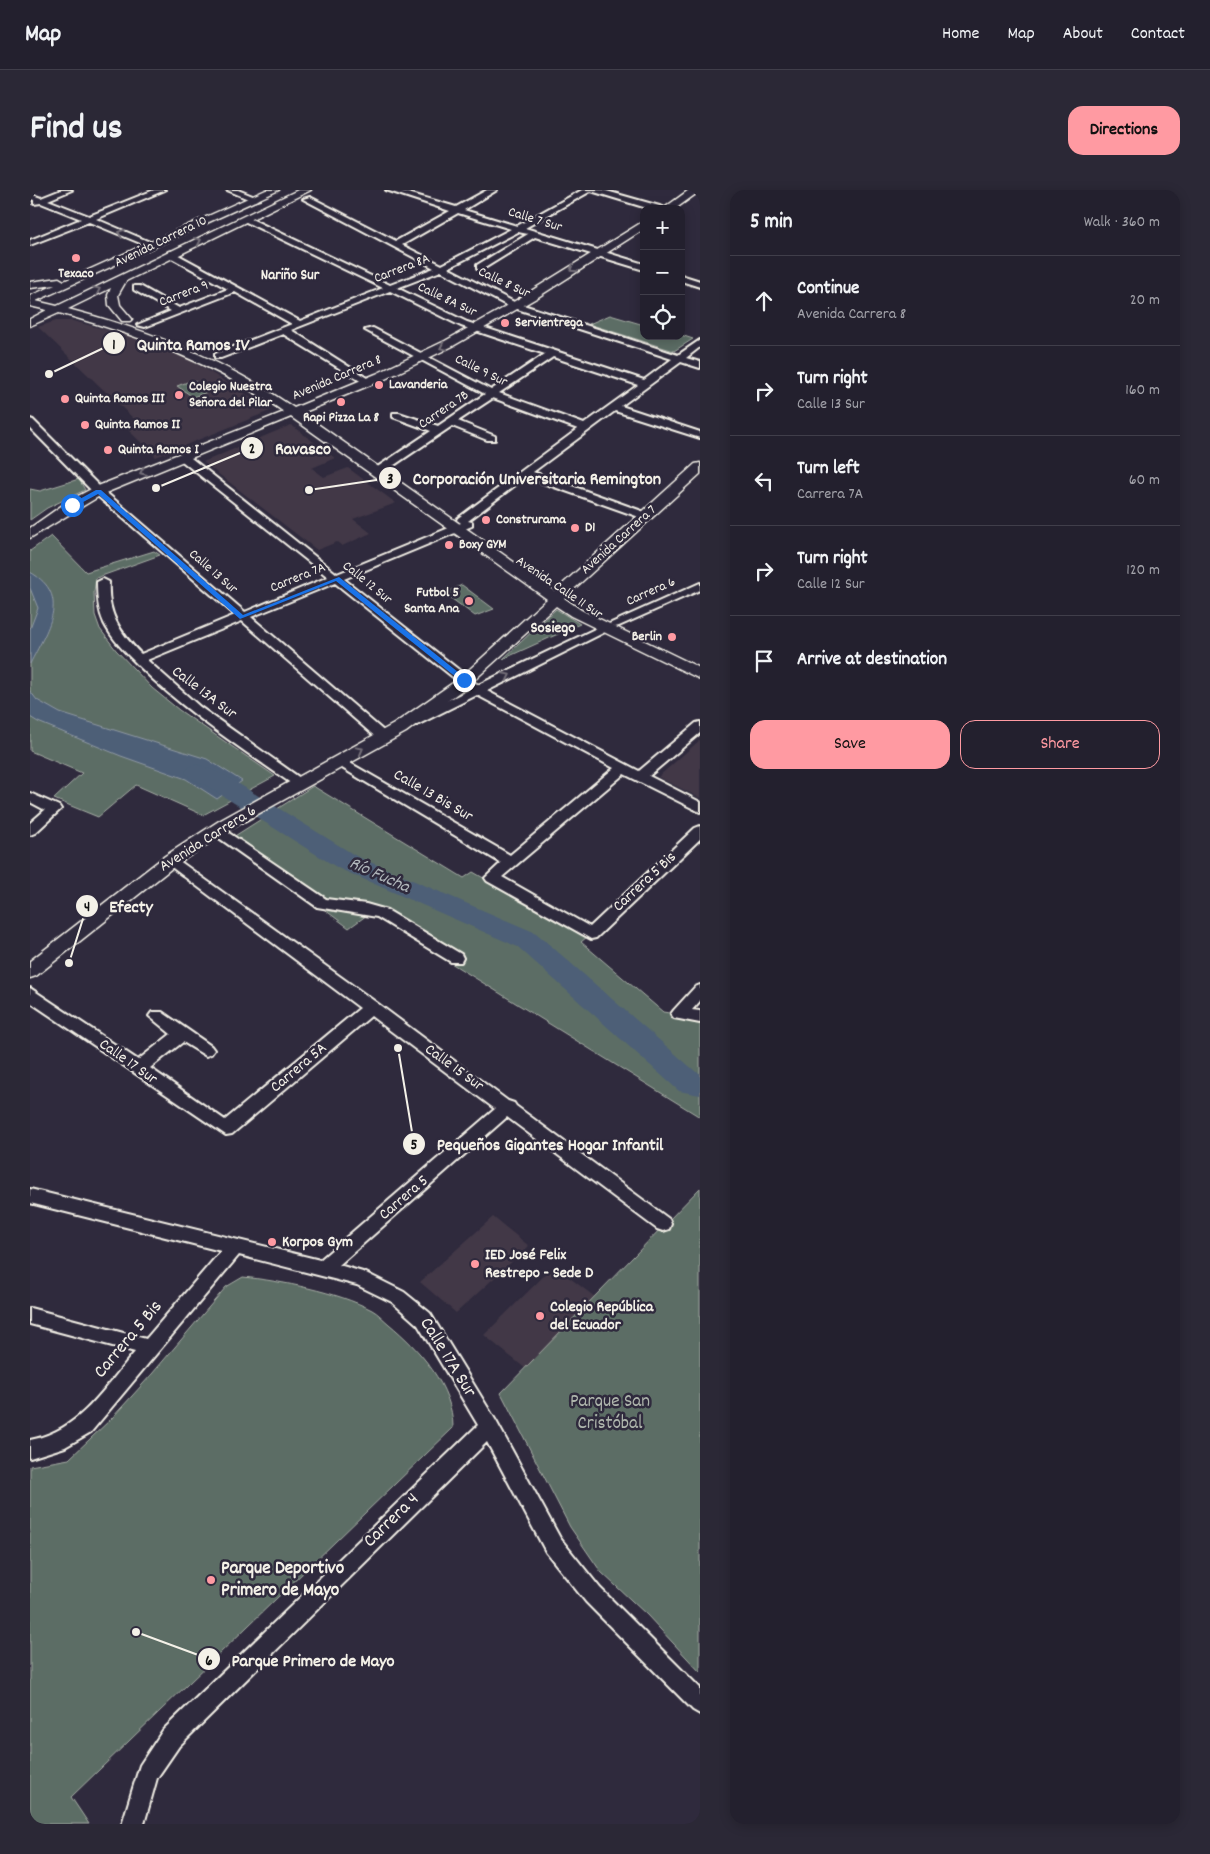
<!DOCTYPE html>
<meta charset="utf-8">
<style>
:root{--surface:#23202e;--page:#2b2836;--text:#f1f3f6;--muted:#a3a3aa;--line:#403e4a;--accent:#ff9aa2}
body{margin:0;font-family:Dekko,sans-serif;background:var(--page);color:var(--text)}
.controls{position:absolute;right:15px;top:15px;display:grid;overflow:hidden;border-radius:10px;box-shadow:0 2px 12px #0003}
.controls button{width:45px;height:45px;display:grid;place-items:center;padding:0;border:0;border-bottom:1px solid var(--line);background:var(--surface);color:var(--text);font:25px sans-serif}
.stop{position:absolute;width:15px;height:15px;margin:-11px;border:4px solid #1a73e8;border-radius:50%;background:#fff}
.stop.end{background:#1a73e8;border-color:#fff;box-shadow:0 1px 5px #0008}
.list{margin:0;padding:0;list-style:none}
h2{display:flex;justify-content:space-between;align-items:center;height:65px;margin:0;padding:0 20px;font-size:21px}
h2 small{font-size:16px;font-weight:400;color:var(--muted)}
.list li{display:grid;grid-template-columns:32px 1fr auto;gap:15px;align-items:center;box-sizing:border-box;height:90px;padding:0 20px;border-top:1px solid var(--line)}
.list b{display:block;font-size:19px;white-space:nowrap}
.list p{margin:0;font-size:16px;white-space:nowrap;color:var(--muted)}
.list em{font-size:16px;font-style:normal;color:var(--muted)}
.actions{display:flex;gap:10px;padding:15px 20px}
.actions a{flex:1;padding:11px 0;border:1px solid var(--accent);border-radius:15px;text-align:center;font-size:18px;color:var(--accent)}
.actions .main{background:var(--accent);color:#111}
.icon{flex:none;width:28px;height:28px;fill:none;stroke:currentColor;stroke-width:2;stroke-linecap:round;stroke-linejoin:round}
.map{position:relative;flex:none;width:670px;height:1634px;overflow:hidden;border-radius:15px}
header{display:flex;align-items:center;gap:30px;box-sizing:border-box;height:70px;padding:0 25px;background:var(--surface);border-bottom:1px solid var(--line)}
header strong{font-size:24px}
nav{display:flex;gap:28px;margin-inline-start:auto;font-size:18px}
.intro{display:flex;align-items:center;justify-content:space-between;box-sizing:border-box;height:120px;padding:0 30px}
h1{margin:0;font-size:35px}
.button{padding:12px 22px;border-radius:15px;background:var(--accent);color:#111;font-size:18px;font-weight:700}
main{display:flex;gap:30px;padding:0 30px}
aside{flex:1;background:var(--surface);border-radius:15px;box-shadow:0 2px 12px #0003}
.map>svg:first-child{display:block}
</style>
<header>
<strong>Map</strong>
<nav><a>Home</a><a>Map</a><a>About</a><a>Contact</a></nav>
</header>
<div class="intro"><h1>Find us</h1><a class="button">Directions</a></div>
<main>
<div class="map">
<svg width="670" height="1634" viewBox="0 0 670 1634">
<rect width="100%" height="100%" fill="#2f2a3d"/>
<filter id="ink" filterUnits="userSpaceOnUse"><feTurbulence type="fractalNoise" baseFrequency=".02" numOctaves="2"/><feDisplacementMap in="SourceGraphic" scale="10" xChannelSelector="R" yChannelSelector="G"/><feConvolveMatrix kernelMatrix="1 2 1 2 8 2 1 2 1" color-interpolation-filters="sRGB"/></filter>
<g filter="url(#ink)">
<path fill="#423847" d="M 26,131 L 43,131 L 93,144 L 162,171 L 242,220 L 126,267 L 92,234 L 105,230 L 8,137 Z
M 261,235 L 305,268 L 282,278 L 294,287 L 318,278 L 366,313 L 323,329 L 341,343 L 312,356 L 307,352 L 287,360 L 173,272 Z
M 670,550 L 670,608 L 628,587 Z
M 463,1027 L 499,1056 L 426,1123 L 390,1092 Z
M 524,1076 L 565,1107 L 496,1179 L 454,1145 Z"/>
<path fill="#5b6d65" stroke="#a8afa6" d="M 580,125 L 614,135 L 614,146 L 651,145 L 663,149 L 644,161 L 559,134 Z
M 163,190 L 180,201 L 163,207 L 147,196 Z
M 49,289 L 55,300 L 17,318 L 0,330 L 0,299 L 10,301 Z
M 21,346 L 56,382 L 124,361 L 130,365 L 66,388 L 64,402 L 65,425 L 70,439 L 86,460 L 122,498 L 149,520 L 245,586 L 173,625 L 106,595 L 68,627 L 24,609 L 52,583 L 0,561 L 0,361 Z
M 432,395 L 464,419 L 445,426 L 414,403 Z
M 526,419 L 550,434 L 473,469 Z
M 283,596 L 434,688 L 443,682 L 557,747 L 551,752 L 633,822 L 670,828 L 670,927 L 340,723 L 319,738 L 200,649 Z
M 670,998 L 670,1482 L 617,1425 L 571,1382 L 540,1337 L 471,1203 Z
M 213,1087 C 251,1091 308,1102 342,1120 C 348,1123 354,1130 359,1134 C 389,1159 423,1196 423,1238 L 41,1607 L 59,1634 L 0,1634 L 0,1276 L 39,1269 L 82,1228 L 122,1184 L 196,1097 Z"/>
<path fill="#4d5f77" stroke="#9099a4" d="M 0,382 C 43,406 16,441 0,474 L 0,439 L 8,418 L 0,398 Z
M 0,501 L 7,510 L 30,523 L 177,569 L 212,591 L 187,609 L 156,589 L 91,566 L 8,532 L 0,527 Z"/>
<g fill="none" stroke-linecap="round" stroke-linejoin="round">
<path fill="#4d5f77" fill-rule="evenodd" d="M 167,574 L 196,586 L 326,666 L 506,743 L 666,882 L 670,883 L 670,905 L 649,901 L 488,757 L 308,678 L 180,598 L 159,587 L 155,582 L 159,577 Z"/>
<g stroke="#f4f1e8" stroke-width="4">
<path id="minor" d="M 31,0 L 42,0 L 18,10 L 59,26 L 124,0 L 135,0 L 66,29 L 127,55 L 120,57 L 59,32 L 0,55 L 0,50 L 51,29 L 11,13 L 4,14 L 4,10 L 0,9 L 0,4 L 11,8 Z
M 197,0 L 208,0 L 230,9 L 223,11 Z
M 356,0 L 368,0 L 426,17 L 457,0 L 467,0 L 434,20 L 487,36 L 552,0 L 573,0 L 633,17 L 634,19 L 620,19 L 561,1 L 495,38 L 614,74 L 614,80 L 505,47 L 453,79 L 447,79 L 447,75 L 498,44 L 488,42 L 418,78 L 484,112 L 648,165 L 670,150 L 670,157 L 656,168 L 670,172 L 670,178 L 651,172 L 591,216 L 670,242 L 670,248 L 585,221 L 503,282 L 620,324 L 620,328 L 612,328 L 496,287 L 438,331 L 442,332 L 442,336 L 314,389 L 448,495 L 571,436 L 579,436 L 579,440 L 457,501 L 609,581 L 666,533 L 670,532 L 670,543 L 619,586 L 670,612 L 670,622 L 594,584 L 472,687 L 560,737 L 665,638 L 670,636 L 670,649 L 566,748 L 561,749 L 457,691 L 455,688 L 471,673 L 302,572 L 303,569 L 313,569 L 480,665 L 584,578 L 447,505 L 387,535 L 379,535 L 377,532 L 379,529 L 439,500 L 305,393 L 221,427 L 357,544 L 359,547 L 357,550 L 349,550 L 212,431 L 117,470 L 170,517 L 277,593 L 275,596 L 265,596 C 211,558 155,522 108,475 C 95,462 82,449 74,433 C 68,420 67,406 67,392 L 73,389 L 79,392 C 77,423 90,443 111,464 L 205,425 L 64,303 L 0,238 L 0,229 L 3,230 L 72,299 L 215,422 L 298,387 L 148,268 L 148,264 L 156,264 L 307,384 L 431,333 L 427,330 L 428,328 L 548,239 L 463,208 L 428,231 L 465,246 L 465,250 L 457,250 L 422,236 L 351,284 L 343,284 L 343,280 L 401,241 L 363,227 L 363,223 L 369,223 L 408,236 L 455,204 L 335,140 L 343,138 L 461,200 L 515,164 L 431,136 L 360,101 L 261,140 L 340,190 L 340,194 L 337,195 L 253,144 L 191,168 L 185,168 L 185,164 L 262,134 L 205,102 L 115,137 L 107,135 L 141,121 L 104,100 L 104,96 L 110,96 L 149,118 L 198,99 L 138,66 L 138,62 L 141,61 L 270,131 L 353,98 L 214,31 L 213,29 L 217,27 L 360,95 L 404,78 L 273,9 L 280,7 L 366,51 L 420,21 ZM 428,23 L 481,39 L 412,75 L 372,55 ZM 411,81 L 478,116 L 642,169 L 614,190 L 437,132 L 367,98 ZM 523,167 L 608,195 L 554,234 L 469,203 Z
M 651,85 L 670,91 L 670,97 L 651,91 Z
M 670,393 L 670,400 L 589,436 L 585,437 L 579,434 Z
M 0,603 L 29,616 L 31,619 L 5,643 L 0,645 L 0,633 L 15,620 L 0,612 Z
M 187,635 L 296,709 L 336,714 L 357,720 L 431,764 L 433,768 L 431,772 L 421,772 L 347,727 L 287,717 L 182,643 L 180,640 Z
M 141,665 L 347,813 L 478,911 L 484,913 L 486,916 L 639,1029 L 641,1034 L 639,1039 L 633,1041 L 627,1039 L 477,927 L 309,1075 L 336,1083 L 374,1102 L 400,1123 L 466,1231 L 530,1348 L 570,1398 L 670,1498 L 670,1524 L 663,1520 L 556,1412 L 516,1362 L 457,1252 L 149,1556 L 127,1588 L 114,1634 L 92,1634 L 110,1575 L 133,1540 L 448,1235 L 388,1135 L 362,1112 L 327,1095 L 209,1065 L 61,1242 L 35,1257 L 0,1268 L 0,1250 C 50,1241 74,1198 105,1162 L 0,1134 L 0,1118 L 116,1149 L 191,1061 L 0,1013 L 0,999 L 290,1070 L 465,919 L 341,826 L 202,944 L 196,945 L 0,812 L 0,798 L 108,870 L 141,844 L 119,826 L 122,822 L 132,822 L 181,856 L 184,860 L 181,864 L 176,866 L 153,852 L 120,878 L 195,930 L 330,818 L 136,673 L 134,670 Z
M 670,795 L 670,811 L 662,820 L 670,821 L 670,833 L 644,828 L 641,824 L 644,820 L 665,797 Z"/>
</g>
<g stroke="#f4f1e8" stroke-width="3">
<path id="major" d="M 236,0 L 249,0 L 6,111 L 27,116 L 268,0 L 281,0 L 96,91 L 88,105 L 90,115 L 102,129 L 100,131 L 92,131 L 79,115 L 78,105 L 81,98 L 38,119 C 119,140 195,170 264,218 L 346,184 L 415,151 L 472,119 L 614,31 L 614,39 L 508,107 L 423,156 L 355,189 L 272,223 L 525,401 L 665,274 L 670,273 L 670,284 L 534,408 L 551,420 L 670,478 L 670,489 L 541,426 L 526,416 L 440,494 L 376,542 L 201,639 L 147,674 L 6,786 L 0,788 L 0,771 L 135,666 L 189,631 L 364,534 L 430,488 L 517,409 L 261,227 L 73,304 L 0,348 L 0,338 L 37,312 L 63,298 L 254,222 C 186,174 109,145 29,123 L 0,136 L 0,129 L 17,120 L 0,116 L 0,106 L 25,95 L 0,98 L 0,92 L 29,88 L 34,91 Z
M 659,0 L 670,1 L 645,19 L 633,19 Z"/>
</g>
<use href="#minor" fill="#2f2a3d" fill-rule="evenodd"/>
<use href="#major" fill="#2f2a3d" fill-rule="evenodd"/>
</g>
<defs><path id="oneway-chevron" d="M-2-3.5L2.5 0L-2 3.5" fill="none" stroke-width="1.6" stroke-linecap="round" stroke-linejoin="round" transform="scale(1.25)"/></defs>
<g stroke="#747079">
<use href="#oneway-chevron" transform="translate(91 43) rotate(-159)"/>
<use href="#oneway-chevron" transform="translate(168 51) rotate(-25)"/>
<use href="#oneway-chevron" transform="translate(543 79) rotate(147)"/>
<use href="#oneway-chevron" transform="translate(67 100) rotate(-26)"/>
<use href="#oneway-chevron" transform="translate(413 157) rotate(154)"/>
<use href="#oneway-chevron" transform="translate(113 282) rotate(157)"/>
<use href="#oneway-chevron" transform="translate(477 486) rotate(-26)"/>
<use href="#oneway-chevron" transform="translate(330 560) rotate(-29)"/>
</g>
</g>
<path fill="#1a73e8" d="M 66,300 L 71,300 L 213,425 L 309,387 L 438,490 L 432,492 L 306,391 L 210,429 L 68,304 L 44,317 L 39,315 Z"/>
<g fill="#ff9aa2" stroke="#2f2a3d" stroke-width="2">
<circle cx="46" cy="68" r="5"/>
<circle cx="475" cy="133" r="5"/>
<circle cx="349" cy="195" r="5"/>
<circle cx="149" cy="205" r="5"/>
<circle cx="35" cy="209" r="5"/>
<circle cx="311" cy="212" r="5"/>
<circle cx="55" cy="235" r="5"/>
<circle cx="78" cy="260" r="5"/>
<circle cx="456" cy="330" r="5"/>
<circle cx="545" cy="338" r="5"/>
<circle cx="419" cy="355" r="5"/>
<circle cx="439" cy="411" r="5"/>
<circle cx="642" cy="447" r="5"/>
<circle cx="242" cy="1052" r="5"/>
<circle cx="445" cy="1074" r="5"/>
<circle cx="510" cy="1126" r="5"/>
<circle cx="181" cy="1390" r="5"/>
</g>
<g text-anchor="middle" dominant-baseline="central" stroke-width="5" stroke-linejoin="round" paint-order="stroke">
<g font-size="14" fill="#f4f1e8" stroke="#2f2a3d">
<text transform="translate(505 30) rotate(17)">Calle 7 Sur</text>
<text transform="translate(131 52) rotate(-26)">Avenida Carrera 10</text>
<text transform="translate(372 79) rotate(-21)">Carrera 8A</text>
<text transform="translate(474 93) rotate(25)">Calle 8 Sur</text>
<text transform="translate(154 104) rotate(-21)">Carrera 9</text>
<text transform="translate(417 110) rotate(25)">Calle 8A Sur</text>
<text transform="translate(451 181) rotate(26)">Calle 9 Sur</text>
<text transform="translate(307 188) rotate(-23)">Avenida Carrera 8</text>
<text transform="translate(414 220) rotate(-34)">Carrera 7B</text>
<text transform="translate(589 350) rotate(-42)">Avenida Carrera 7</text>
<text transform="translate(183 382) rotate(41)">Calle 13 Sur</text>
<text transform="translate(268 388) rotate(-22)">Carrera 7A</text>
<text transform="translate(337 393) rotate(39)">Calle 12 Sur</text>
<text transform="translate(529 398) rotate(34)">Avenida Calle 11 Sur</text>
<text transform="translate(621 402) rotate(-24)">Carrera 6</text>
</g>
<g font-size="14" font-weight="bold" fill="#f4f1e8" stroke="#2f2a3d" text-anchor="start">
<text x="46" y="84" text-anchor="middle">Texaco</text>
<text x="485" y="133">Servientrega</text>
<text x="359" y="195">Lavanderia</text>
<text x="159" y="197">Colegio Nuestra<tspan x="159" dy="16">Señora del Pilar</tspan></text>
<text x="45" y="209">Quinta Ramos III</text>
<text x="311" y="228" text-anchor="middle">Rapi Pizza La 8</text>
<text x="65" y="235">Quinta Ramos II</text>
<text x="88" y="260">Quinta Ramos I</text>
<text x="466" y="330">Construrama</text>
<text x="555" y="338">D1</text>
<text x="429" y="355">Boxy GYM</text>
<text x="429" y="403" text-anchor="end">Futbol 5<tspan x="429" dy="16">Santa Ana</tspan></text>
<text x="632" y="447" text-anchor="end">Berlin</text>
</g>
<g font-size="15" font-weight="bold" fill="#f4f1e8" stroke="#2f2a3d">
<text x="260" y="86">Nariño Sur</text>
</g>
<g font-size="16" font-weight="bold" fill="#f4f1e8" stroke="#2f2a3d">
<text x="523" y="438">Sosiego</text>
</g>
<g font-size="16" fill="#f4f1e8" stroke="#2f2a3d">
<text transform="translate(174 503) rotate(37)">Calle 13A Sur</text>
<text transform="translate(403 606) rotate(30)">Calle 13 Bis Sur</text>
<text transform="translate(178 649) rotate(-32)">Avenida Carrera 6</text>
<text transform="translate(615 692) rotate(-43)">Carrera 5 Bis</text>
<text transform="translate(98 872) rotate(35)">Calle 17 Sur</text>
<text transform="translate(269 878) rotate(-40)">Carrera 5A</text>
<text transform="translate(424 878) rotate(36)">Calle 15 Sur</text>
<text transform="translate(374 1008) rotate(-41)">Carrera 5</text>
</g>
<g font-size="16" font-weight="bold" fill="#f4f1e8" stroke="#2f2a3d" text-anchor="start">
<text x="252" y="1052">Korpos Gym</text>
<text x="455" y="1065">IED José Felix<tspan x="455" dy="18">Restrepo - Sede D</tspan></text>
<text x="520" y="1117">Colegio República<tspan x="520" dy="18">del Ecuador</tspan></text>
</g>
<g font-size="18" font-style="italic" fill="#b1b7bb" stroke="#2f2a3d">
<text transform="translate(349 686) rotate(24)">Río Fucha</text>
</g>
<g font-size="19" fill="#f4f1e8" stroke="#2f2a3d">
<text transform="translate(99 1150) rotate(-50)">Carrera 5 Bis</text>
<text transform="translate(417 1168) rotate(58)">Calle 17A Sur</text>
<text transform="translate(362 1331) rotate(-44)">Carrera 4</text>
</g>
<g font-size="19" fill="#afb6ad" stroke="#2f2a3d">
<text x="580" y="1212">Parque San<tspan x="580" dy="22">Cristóbal</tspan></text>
</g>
<g font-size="19" font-weight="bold" fill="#f4f1e8" stroke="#2f2a3d" text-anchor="start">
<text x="191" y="1379">Parque Deportivo<tspan x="191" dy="22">Primero de Mayo</tspan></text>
</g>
</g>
<path fill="none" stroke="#f4f1e8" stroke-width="2" d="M19 184L84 153M126 298L222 258M279 300L360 288M39 773L57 716M368 858L384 954M106 1442L179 1469"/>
<g fill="#f4f1e8" stroke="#2f2a3d" stroke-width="2">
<circle cx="19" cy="184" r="5"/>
<circle cx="126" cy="298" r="5"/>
<circle cx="279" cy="300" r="5"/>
<circle cx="39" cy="773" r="5"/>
<circle cx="368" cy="858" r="5"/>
<circle cx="106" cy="1442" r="5"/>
<circle cx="84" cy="153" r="12"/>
<circle cx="222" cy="258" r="12"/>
<circle cx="360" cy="288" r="12"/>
<circle cx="57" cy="716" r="12"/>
<circle cx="384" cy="954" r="12"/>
<circle cx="179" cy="1469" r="12"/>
</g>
<g font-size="15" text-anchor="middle" font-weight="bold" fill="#111">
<text x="84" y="159">1</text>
<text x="222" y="263">2</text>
<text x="360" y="293">3</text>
<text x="57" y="721">4</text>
<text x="384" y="959">5</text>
<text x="179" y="1475">6</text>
</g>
<g font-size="18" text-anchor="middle" font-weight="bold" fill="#f4f1e8" stroke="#2f2a3d" stroke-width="5" stroke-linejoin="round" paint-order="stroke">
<text x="163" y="160">Quinta Ramos IV</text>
<text x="273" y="264">Ravasco</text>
<text x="507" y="294">Corporación Universitaria Remington</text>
<text x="101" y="722">Efecty</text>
<text x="520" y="960">Pequeños Gigantes Hogar Infantil</text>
<text x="283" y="1476">Parque Primero de Mayo</text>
</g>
</svg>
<div class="controls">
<button>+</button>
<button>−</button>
<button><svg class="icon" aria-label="locate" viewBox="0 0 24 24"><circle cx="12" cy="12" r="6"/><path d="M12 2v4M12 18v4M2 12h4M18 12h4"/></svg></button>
</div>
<div class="stop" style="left:42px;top:315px"></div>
<div class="stop end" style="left:434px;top:490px"></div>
</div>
<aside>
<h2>5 min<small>Walk · 360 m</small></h2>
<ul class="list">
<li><svg class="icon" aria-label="ahead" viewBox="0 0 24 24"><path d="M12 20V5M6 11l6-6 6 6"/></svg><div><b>Continue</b><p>Avenida Carrera 8</p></div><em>20 m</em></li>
<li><svg class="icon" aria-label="right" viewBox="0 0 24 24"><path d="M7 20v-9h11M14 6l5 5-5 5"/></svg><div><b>Turn right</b><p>Calle 13 Sur</p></div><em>160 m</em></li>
<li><svg class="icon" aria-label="left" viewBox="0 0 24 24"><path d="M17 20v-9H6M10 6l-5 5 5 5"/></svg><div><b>Turn left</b><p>Carrera 7A</p></div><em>60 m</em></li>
<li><svg class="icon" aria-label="right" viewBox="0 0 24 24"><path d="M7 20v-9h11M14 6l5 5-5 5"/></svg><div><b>Turn right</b><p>Calle 12 Sur</p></div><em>120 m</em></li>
<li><svg class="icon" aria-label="arrive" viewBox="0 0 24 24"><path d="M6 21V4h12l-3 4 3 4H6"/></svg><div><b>Arrive at destination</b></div></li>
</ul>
<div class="actions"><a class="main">Save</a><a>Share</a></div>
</aside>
</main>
